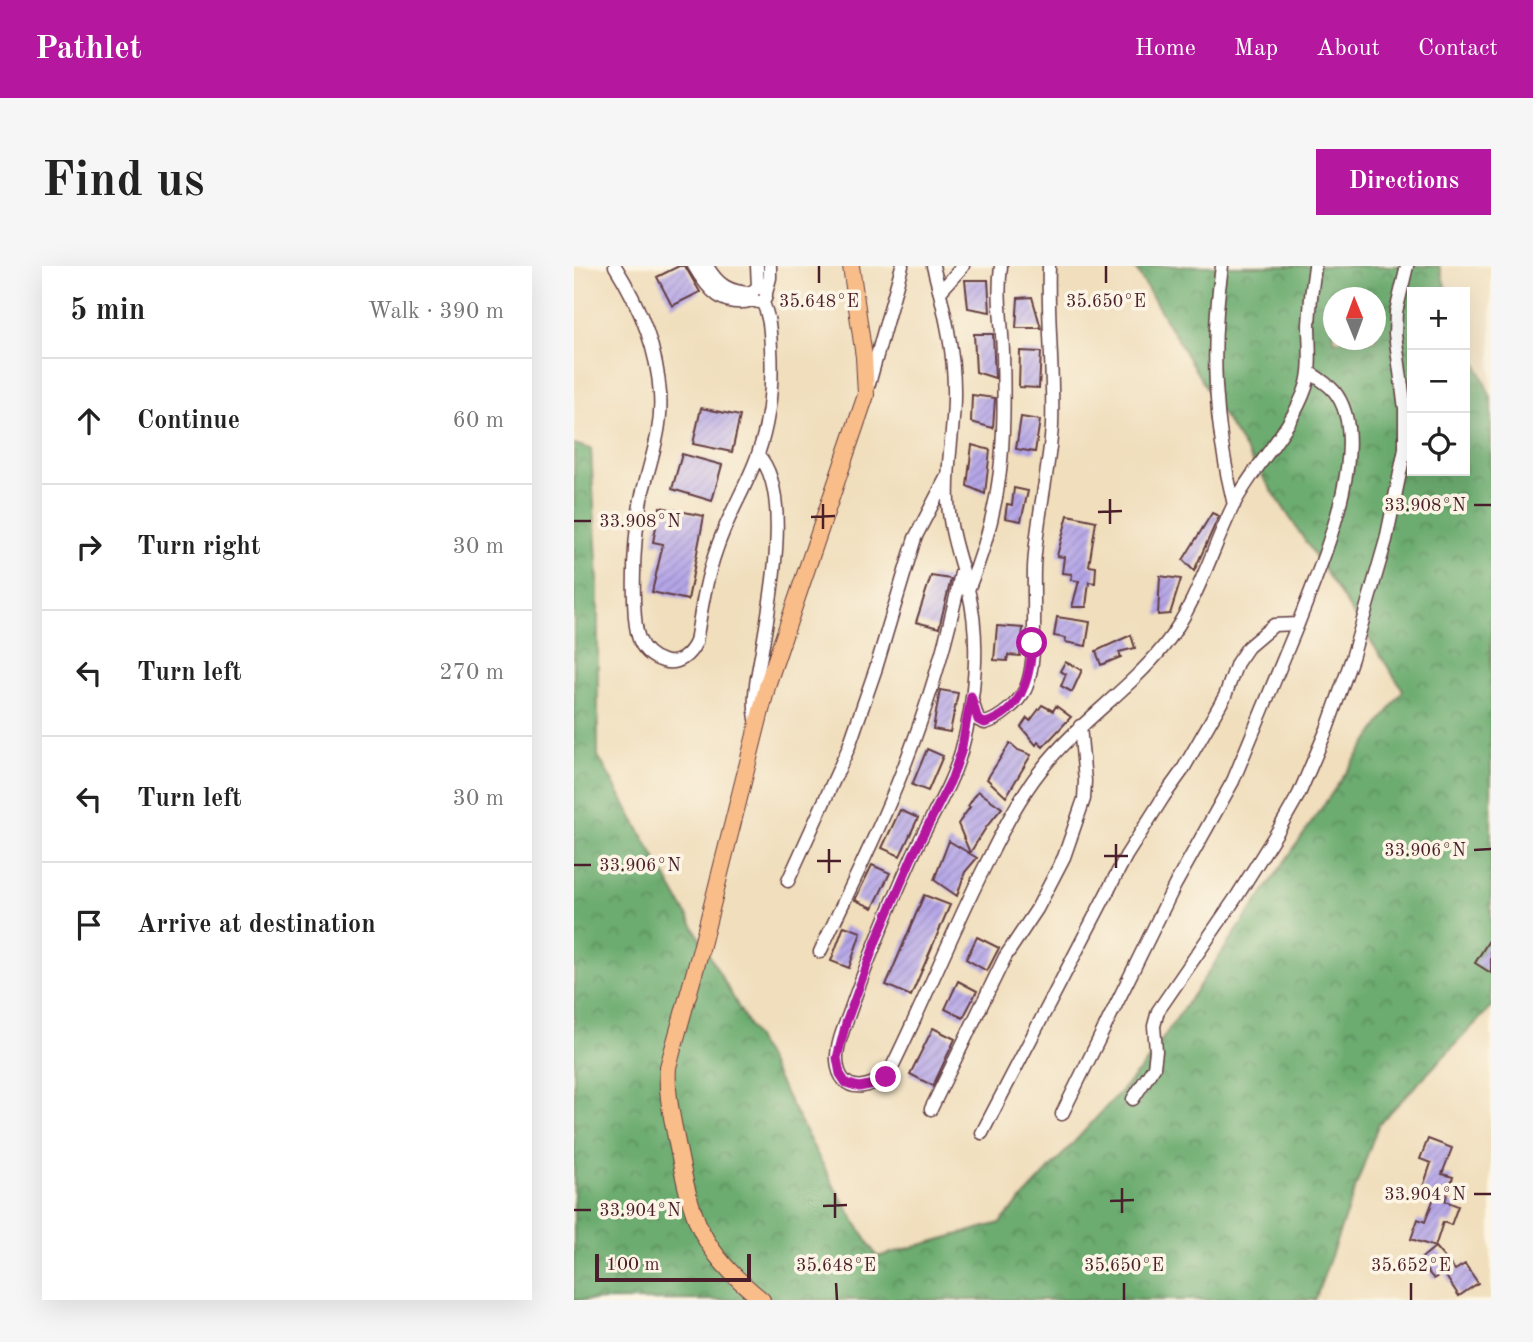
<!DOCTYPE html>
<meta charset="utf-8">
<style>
:root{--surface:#fff;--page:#f6f6f6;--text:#222;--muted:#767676;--line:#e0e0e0;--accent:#b5179e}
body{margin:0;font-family:"Old Standard TT",serif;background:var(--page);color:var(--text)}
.controls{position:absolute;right:21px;top:21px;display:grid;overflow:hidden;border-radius:0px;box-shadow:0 7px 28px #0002}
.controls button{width:63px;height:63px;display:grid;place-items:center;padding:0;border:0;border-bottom:2px solid var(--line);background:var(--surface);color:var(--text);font:35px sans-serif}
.compass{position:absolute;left:749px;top:21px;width:63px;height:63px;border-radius:50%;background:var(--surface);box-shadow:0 7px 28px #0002;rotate:359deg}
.scale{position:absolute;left:21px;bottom:18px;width:156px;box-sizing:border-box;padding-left:7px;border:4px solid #4a1f2b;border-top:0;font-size:19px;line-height:24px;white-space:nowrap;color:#4a1f2b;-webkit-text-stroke:5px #fcf5e5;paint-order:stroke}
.stop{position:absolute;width:21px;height:21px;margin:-16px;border:5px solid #b5179e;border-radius:50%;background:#fff}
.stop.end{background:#b5179e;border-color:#fff;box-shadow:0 2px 7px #0008}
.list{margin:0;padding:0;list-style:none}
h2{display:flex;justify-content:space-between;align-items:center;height:91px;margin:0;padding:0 28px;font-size:30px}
h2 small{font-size:23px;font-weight:400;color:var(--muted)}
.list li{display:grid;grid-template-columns:46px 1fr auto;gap:21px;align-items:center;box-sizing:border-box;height:126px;padding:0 28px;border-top:2px solid var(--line)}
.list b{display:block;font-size:26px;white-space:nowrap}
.list em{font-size:23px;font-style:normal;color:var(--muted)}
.icon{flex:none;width:38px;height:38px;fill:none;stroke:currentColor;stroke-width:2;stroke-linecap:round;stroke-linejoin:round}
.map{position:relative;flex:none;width:917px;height:1034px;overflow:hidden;border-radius:0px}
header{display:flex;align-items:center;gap:42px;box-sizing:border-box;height:98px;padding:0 35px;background:var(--accent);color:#fff}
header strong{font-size:33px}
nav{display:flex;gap:38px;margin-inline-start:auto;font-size:24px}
.intro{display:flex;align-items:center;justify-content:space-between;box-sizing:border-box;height:168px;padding:0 42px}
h1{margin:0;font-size:49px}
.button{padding:18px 32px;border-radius:0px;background:var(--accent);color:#fff;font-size:24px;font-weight:700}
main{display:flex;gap:42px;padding:0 42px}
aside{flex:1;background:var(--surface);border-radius:0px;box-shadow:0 7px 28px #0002}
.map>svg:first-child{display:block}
</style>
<header>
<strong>Pathlet</strong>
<nav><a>Home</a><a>Map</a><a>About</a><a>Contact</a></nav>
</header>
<div class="intro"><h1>Find us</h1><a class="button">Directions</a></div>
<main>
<aside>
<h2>5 min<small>Walk · 390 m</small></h2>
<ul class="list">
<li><svg class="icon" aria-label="ahead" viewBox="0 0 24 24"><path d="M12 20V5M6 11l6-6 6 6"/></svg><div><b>Continue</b></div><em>60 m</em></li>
<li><svg class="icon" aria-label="right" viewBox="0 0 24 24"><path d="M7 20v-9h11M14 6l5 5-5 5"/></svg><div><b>Turn right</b></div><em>30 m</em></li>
<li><svg class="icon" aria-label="left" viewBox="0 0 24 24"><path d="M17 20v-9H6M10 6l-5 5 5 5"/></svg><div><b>Turn left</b></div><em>270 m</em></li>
<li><svg class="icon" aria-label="left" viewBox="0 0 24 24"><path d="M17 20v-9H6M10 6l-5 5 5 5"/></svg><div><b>Turn left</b></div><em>30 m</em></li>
<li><svg class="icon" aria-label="arrive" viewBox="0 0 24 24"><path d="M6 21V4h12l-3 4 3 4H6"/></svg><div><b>Arrive at destination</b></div></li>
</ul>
</aside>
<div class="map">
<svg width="917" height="1034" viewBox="0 0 917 1034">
<defs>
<pattern id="forest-crowns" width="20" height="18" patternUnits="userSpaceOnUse" patternTransform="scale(1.75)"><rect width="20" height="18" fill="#6cac70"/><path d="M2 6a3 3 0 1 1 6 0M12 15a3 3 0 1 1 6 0" fill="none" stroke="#5b8b5c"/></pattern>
<pattern id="building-hatch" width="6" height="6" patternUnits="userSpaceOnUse" patternTransform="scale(1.75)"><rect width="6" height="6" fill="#b5a6e8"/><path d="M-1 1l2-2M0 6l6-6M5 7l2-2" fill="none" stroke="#9587bc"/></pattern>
</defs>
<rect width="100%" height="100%" fill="#fcf5e5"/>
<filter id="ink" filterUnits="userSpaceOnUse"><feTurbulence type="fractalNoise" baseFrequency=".0143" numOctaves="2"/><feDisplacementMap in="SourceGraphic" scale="14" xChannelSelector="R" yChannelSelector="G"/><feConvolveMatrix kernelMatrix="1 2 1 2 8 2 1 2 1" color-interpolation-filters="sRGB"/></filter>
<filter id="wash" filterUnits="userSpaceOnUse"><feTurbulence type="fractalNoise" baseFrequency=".00686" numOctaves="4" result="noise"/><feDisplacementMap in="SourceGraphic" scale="28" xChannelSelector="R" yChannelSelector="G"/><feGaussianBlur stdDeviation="1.57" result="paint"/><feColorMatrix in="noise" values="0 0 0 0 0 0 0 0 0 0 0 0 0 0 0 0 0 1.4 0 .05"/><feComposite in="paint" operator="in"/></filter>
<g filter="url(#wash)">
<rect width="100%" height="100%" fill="#f0debc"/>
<path fill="url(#forest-crowns)" stroke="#5b664e" stroke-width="2" fill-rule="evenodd" d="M 560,0 L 865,0 L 873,26 L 838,26 L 838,205 L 891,205 L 891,70 L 917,132 L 917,741 L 804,859 L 741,1034 L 0,1034 L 0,178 L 17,183 L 24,315 L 24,490 L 184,776 L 261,922 L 303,991 L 426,957 L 569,801 L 829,424 L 642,139 ZM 760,32 L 802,32 L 802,74 L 760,74 Z"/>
<g id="blocks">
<path fill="url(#building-hatch)" d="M 105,0 L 111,0 L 126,26 L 98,40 L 83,11 Z
M 391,14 L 414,14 L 416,46 L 394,42 Z
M 458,31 L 467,62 L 442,62 L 444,32 Z
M 400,68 L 419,68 L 421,112 L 402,106 Z
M 446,85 L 467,86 L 465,122 L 445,121 Z
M 398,129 L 421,132 L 419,162 L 397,156 Z
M 127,142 L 166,150 L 158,186 L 119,178 Z
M 447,151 L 466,154 L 461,186 L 442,183 Z
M 398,179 L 416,184 L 411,228 L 393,220 Z
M 108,188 L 148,199 L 138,235 L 98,223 Z
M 440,222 L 454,225 L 447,255 L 431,252 L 433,238 L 438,239 Z
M 86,241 L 130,250 L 114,334 L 78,326 L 89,278 L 79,276 Z
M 638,247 L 645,250 L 620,305 L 609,294 Z
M 494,249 L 522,255 L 515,300 L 522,301 L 521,317 L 515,316 L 512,341 L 498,341 L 505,315 L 497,314 L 498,308 L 488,307 L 490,291 L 483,290 Z
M 357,310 L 377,313 L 365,362 L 342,356 Z
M 586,310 L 607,313 L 596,348 L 584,349 Z
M 483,351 L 516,356 L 512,380 L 491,376 L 492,372 L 480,370 Z
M 423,360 L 449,362 L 446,390 L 434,389 L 433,395 L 420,394 Z
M 557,369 L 561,382 L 545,386 L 547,391 L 527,399 L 522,385 Z
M 491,396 L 508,404 L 498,426 L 487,420 L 492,408 L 486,405 Z
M 366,424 L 384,427 L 376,466 L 359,463 Z
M 468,439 L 479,445 L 482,440 L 497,451 L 469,481 L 464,476 L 462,479 L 447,461 L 453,452 L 456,455 Z
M 436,477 L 444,484 L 457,489 L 432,531 L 413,513 Z
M 353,483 L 369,490 L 354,525 L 338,519 Z
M 404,525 L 428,542 L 413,560 L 396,587 L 384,558 L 396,541 L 394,540 Z
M 326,544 L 344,552 L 326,590 L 308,582 Z
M 375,575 L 403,592 L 391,606 L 383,630 L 360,614 Z
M 298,599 L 316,607 L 299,642 L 281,634 Z
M 350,629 L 376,639 L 337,730 L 312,719 Z
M 270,660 L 287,666 L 275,702 L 257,695 Z
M 403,671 L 425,682 L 413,705 L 392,693 Z
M 917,671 L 917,707 L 901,697 Z
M 384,715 L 403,725 L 389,752 L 371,743 Z
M 359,762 L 381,773 L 359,820 L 336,808 Z
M 854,873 L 878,882 L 868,908 L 879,911 L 871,935 L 884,940 L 877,959 L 869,956 L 861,981 L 837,973 L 844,953 L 851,956 L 861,929 L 848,924 L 857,897 L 846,893 Z
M 861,981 L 881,1004 L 891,998 L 904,1017 L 885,1030 L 869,1006 L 860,1013 L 844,995 Z"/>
</g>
</g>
<g filter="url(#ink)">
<use href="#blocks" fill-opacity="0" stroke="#633c41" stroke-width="2"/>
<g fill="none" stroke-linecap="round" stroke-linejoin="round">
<g stroke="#633c41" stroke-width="15">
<path id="minor" d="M 41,0 C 66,40 83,81 86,128 C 89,165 75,198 67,233 C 61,266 59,299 60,333 C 61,358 60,386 89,395 C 104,400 116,389 122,376 C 127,345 132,312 143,282 C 154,249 173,220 184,188 C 196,154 199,118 197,82 C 196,65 196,51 188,35
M 120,0 C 134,24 149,43 179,34
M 133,0 C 144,19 155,26 177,27
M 183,0 L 184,21
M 359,0 C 370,42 381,87 380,130 C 380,166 372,200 374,236 C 376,267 386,294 394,323 C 407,374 401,435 387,486 C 376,524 354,555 338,591 C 315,643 293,695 275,748 C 270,761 262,780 263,794 C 265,831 301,825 318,801 C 350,736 377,669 409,604 C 426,570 443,534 467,504 C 503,457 553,426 590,380 C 623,338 637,285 660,238 C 681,198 717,165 732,121 C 738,102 735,78 735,58 C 736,38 738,19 741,0
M 648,0 C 636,83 640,157 660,239
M178 29a7 7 0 1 1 14 0a7 7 0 1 1-14 0Z
M 366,26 L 389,0
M 192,27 L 196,12 L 196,0
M 295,118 L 328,0
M 394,324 C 430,238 431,178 429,86 C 428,57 423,29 427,0
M 398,434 L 404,454 L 411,457 C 426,453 444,437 451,424 C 464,398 459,333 460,302 C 462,254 475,207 478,160 C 480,106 473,53 475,0
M 182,453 C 178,430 184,407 188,384 C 196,336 219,225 184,189
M 214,615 L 274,483 L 302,402 L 341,272 L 372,212
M 246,686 C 273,628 303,570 326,511 C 352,446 373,376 387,307
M 559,833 L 580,801 L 582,785 L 580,760 L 584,745 L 663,630 L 705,563 L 725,528 L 753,463 L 778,392 L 812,274 L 831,183 L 831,143 L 821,68 L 822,46 L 833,0
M 357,843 L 431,691 L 463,643 L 490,591 L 510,533 L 511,515 L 506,460
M 488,848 L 601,619 L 659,515 L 724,358
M 408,867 L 552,590 L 590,530 L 608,505 L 651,430 L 663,397 L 674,381 L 700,359 L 724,358 C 744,305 802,176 760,125 C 754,118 743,111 735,106"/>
</g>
<g stroke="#633c41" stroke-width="18">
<path id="major" d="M 188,1034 C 125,983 118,954 103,877 C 98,851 92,827 94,801 L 127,683 L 194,417 L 292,129 L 290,91 L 277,0"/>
</g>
<use href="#minor" stroke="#fff" stroke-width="12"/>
<use href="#major" stroke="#f8bd89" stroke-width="16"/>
</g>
</g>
<g fill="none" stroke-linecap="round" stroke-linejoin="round" filter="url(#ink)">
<path stroke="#b5179e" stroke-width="9" d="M 312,811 L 300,818 L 285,821 L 272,817 L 266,808 L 263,792 L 272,757 L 302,675 L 339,589 L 378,512 L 387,486 L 397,430 L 404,454 L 411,457 C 448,446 457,411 458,377"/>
</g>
<path fill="none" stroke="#4a1f2b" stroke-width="2.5" d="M 245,0 L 245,17M 532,0 L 532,17M 536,233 L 536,258M 249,238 L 249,263M 900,239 L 917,239M 524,246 L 548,245M 237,251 L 261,250M 0,255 L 17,255M 542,578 L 542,602M 255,583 L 255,607M 900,584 L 917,583M 530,590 L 554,590M 243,595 L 267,595M 0,599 L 17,599M 548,922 L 548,947M 261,927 L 261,952M 900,928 L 917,928M 536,935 L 560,934M 249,940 L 273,939M 0,944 L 17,944M 262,1017 L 263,1034M 550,1017 L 550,1034M 837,1017 L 837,1034"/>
<g font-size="18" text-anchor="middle" fill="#4a1f2b" stroke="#fcf5e5" stroke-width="7" stroke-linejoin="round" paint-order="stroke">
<text x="245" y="41">35.648°E</text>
<text x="532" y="41">35.650°E</text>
<text x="851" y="245">33.908°N</text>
<text x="66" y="261">33.908°N</text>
<text x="851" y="590">33.906°N</text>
<text x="66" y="605">33.906°N</text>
<text x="851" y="934">33.904°N</text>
<text x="66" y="950">33.904°N</text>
<text x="262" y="1005">35.648°E</text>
<text x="550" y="1005">35.650°E</text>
<text x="837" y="1005">35.652°E</text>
</g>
</svg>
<div class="controls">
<button>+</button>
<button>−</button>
<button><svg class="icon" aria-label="locate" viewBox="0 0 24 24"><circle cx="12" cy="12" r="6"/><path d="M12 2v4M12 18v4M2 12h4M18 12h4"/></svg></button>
</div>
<svg class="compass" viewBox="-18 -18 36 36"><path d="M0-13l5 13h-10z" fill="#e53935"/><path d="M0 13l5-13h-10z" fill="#767676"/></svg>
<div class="scale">100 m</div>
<div class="stop" style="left:458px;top:377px"></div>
<div class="stop end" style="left:312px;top:811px"></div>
</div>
</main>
